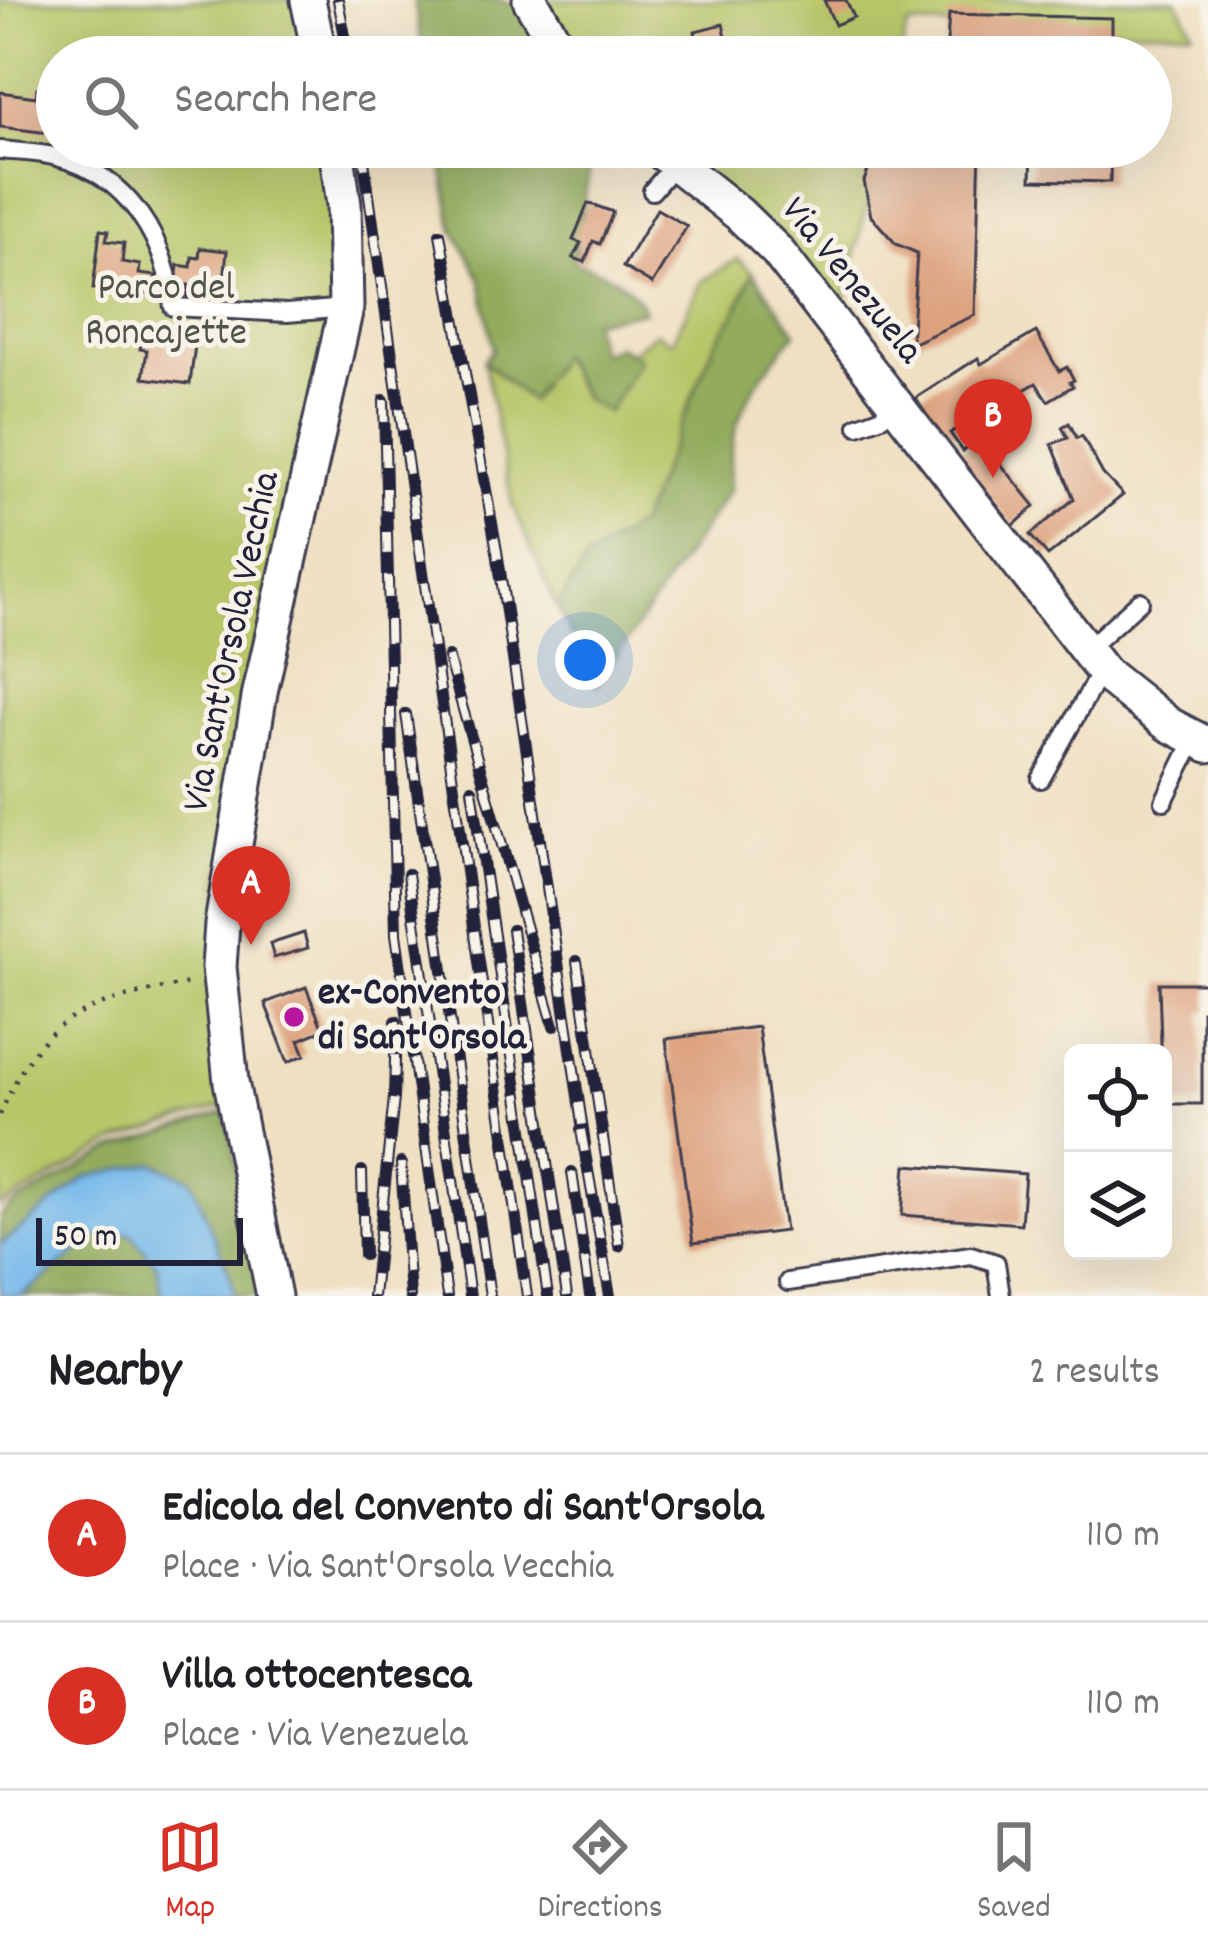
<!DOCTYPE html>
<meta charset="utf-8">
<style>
:root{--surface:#fff;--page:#f6f6f6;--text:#202124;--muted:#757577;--line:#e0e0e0;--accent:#d93025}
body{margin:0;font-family:Dekko,sans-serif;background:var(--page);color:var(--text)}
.controls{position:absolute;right:36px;bottom:36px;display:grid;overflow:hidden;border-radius:18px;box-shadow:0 12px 48px #0002}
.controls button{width:108px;height:108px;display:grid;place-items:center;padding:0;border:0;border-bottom:3px solid var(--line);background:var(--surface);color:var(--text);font:60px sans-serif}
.scale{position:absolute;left:36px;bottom:30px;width:207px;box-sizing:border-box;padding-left:12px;border:6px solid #22223b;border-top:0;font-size:33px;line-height:42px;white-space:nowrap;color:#22223b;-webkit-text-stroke:9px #f7f3e8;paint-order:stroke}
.you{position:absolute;left:585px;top:660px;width:42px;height:42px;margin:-30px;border:9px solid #fff;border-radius:50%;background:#1a73e8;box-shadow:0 0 0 18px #1a73e833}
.badge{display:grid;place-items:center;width:78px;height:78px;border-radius:50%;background:var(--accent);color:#fff;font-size:39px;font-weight:700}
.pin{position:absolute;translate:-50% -99px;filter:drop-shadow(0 3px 6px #0008)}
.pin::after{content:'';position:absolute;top:63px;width:42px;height:36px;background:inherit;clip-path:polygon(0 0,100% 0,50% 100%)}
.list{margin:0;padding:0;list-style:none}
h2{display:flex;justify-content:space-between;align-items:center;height:156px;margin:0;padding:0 48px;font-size:51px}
h2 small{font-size:39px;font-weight:400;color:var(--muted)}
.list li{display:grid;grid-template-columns:78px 1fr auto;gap:36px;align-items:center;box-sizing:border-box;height:168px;padding:0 48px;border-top:3px solid var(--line)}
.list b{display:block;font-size:45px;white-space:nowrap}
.list p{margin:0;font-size:39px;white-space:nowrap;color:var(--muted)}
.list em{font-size:39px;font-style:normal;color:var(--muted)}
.icon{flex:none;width:66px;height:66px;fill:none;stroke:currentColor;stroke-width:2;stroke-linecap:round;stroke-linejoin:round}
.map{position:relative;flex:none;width:1208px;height:1296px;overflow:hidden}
.search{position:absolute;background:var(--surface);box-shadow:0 12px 48px #0002;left:36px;right:36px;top:36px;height:132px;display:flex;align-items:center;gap:30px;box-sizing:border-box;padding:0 42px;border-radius:66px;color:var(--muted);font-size:45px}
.sheet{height:492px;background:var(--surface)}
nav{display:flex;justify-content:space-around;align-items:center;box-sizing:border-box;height:168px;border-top:3px solid var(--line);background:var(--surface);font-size:33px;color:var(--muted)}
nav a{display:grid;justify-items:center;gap:6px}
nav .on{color:var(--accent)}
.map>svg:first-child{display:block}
</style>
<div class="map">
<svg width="1208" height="1296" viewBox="0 0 1208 1296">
<rect width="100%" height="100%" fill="#f7f3e8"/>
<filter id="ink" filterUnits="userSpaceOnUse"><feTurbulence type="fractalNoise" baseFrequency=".00833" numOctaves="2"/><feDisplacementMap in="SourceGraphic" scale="24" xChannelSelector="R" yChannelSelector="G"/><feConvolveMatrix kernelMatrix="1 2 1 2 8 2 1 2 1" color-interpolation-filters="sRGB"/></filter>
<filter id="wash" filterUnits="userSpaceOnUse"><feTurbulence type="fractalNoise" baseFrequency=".004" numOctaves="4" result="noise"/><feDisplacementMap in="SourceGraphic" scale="48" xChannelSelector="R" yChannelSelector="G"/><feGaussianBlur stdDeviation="2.7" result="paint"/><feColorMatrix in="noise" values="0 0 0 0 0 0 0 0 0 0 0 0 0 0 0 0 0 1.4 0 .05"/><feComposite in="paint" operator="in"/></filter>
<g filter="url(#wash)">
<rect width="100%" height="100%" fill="#efe0c2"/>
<path fill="#b8c669" stroke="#6d7452" stroke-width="3" d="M 0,0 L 301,0 L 312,57 L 57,57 L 57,147 L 328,147 L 339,206 L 329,349 L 252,693 L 224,1106 L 114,1142 L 0,1207 Z
M 545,0 L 1177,0 L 1193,31 L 908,25 L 900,57 L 580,57 Z
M 676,147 L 880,147 L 842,314 Z
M 738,259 L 753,273 L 735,313 L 715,343 L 639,524 L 587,559 L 557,607 L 512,504 L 484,361 L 530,401 L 559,354 L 585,401 L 640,359 L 630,353 L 656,332 L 672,342 L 701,282 Z"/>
<path fill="#92ab5d" stroke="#5a664c" stroke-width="3" d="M 414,0 L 501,0 L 523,7 L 542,42 L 532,52 L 533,57 L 424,57 Z
M 439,147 L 624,147 L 626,158 L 593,150 L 573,262 C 602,272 630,280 645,311 L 592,321 L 600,353 L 618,346 L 640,359 L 608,412 L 586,401 L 560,355 L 530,401 L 484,361 L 493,349 L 481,280 L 453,228 Z
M 753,273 L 796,332 C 753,385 726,418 730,489 L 597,685 L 557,607 L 587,559 L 639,524 L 715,343 L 735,313 Z
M 226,1112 L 262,1296 L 234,1296 L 231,1278 L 86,1177 L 0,1245 L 0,1216 L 13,1205 L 113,1149 Z
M 132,1233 L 158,1267 L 162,1296 L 21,1296 L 98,1236 Z"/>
<path fill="#75b9eb" stroke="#4c6e93" stroke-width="3" d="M 153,1163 L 191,1179 L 231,1278 L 234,1296 L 162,1296 L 158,1267 L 131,1233 L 98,1236 L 21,1296 L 0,1296 L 0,1245 L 87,1177 Z"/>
<g id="blocks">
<path fill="#dda17e" d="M 824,0 L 846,0 L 854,17 L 835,25 Z
M 949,14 L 1112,18 L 1112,57 L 946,57 Z
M 723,24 L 730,55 L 700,57 L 695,31 Z
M 46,79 L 57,81 L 57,134 L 0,127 L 0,92 L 36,97 L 37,88 L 45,89 Z
M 877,147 L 980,147 L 975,315 L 911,344 L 917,253 L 896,244 L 871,216 L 864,181 Z
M 1032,147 L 1111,147 L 1110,182 L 1031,180 Z
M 588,203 L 613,212 L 600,244 L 593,241 L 585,262 L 573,258 L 581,243 L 573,240 Z
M 657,209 L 687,226 L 652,284 L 623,267 Z
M 100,230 L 108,231 L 106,241 L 124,243 L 122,262 L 140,265 L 139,274 L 156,276 L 153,295 L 93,289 Z
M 200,248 L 227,251 L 223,289 L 229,290 L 228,305 L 187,300 L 189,285 L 176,284 L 178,265 L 191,267 L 192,257 L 199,258 Z
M 1036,332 L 1059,371 L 1067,367 L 1074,380 L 1070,382 L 1073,386 L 1048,401 L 1036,383 L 950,433 L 963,451 L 979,437 L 1035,506 L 1013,526 L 941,439 L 916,398 L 978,358 L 981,364 Z
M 142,338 L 195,345 L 190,384 L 143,378 L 147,350 L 140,349 Z
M 1069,423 L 1077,438 L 1082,436 L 1103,474 L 1123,495 L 1048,556 L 1030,535 L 1074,499 L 1052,444 L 1068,438 L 1062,427 Z
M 304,933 L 308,948 L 274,958 L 270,944 Z
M 1159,983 L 1208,983 L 1208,1011 L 1202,1011 L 1202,1104 L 1163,1104 Z
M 306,987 L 323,1030 L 299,1040 L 305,1055 L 288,1062 L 265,1003 Z
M 758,1027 L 785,1231 L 693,1243 L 666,1039 Z
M 906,1165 L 1025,1174 L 1021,1224 L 902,1215 Z"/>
</g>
</g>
<g filter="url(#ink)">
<use href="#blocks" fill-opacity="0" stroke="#413e4f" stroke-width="3"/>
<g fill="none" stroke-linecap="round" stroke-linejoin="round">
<g stroke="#413e4f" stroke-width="22">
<path id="lane" d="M 0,150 C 19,152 39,152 57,157 C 128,175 166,239 173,307 L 287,313 L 346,308
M 652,191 L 675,164
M 858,426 L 882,417 L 892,400
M 1085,651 L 1140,601
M 1041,779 L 1094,683 L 1104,673
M 1164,801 L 1195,738
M 788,1282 L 971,1255 L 996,1263 L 1001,1296"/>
</g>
<g stroke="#413e4f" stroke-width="39">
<path id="street" d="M 308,0 L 320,57
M 530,0 L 564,57
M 655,147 L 739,214 L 777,251 L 1104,673 L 1168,724 L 1208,745
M 274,1296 L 231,1082 L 219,967 L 222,924 L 260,692 L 346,308 L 344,205 L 336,147"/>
</g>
<path stroke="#413e4f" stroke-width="4.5" stroke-dasharray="3 9" stroke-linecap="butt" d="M 0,1115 C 42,1012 87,1004 188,983"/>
<use href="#lane" stroke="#fff" stroke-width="16"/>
<use href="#street" stroke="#fff" stroke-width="33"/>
<g stroke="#22223b" stroke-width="12">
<path id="rail" d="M 338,0 L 349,57
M 362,147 L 527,1296
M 440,234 L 497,551 L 585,1144
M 384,400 L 396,934 L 447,1296
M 448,657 L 554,1026
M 406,714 L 490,1296
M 472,789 L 548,1296
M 408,874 L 470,1296
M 512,930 L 567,1296
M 577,961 L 619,1246
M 581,1130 L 610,1296
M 401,1163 L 410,1296
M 362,1171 L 364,1255
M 572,1172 L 590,1296
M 373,1296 L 394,1098 L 396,1021"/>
</g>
<use href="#rail" stroke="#f7f3e8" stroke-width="8" stroke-dasharray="22" stroke-linecap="butt"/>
</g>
</g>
<circle fill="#b5179e" stroke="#f7f3e8" stroke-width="4.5" cx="294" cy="1017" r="12"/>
<g text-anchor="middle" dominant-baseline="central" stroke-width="10" stroke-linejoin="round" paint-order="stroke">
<g font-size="39" fill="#22223b" stroke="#f7f3e8">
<text transform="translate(850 282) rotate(51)">Via Venezuela</text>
<text transform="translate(234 642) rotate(-78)">Via Sant'Orsola Vecchia</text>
</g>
<g font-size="39" fill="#4f5349" stroke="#f7f3e8">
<text x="166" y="290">Parco del<tspan x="166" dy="45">Roncajette</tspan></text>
</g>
<g font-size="39" font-weight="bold" fill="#22223b" stroke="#f7f3e8" text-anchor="start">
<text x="318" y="995">ex-Convento<tspan x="318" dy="45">di Sant'Orsola</tspan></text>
</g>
</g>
</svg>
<div class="controls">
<button><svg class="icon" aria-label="locate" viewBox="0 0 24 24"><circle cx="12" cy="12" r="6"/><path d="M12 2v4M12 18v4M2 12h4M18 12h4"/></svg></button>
<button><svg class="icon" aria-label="layers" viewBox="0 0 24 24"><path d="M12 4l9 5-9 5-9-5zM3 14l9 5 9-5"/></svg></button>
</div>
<div class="scale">50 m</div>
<div class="you"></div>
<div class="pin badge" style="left:251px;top:945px">A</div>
<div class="pin badge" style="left:993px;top:478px">B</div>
<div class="search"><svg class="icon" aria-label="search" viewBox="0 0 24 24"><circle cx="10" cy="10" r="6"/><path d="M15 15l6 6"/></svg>Search here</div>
</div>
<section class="sheet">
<h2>Nearby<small>2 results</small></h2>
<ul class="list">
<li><span class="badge">A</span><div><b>Edicola del Convento di Sant'Orsola</b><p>Place · Via Sant'Orsola Vecchia</p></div><em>110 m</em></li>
<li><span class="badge">B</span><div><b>Villa ottocentesca</b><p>Place · Via Venezuela</p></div><em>110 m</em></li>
</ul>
</section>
<nav>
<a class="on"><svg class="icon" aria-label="map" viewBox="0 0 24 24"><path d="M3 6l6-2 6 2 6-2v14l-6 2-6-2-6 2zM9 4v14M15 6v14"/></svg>Map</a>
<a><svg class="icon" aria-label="directions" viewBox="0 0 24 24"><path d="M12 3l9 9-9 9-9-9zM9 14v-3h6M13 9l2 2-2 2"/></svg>Directions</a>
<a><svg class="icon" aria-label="saved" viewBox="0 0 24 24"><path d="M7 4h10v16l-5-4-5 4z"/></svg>Saved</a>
</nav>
